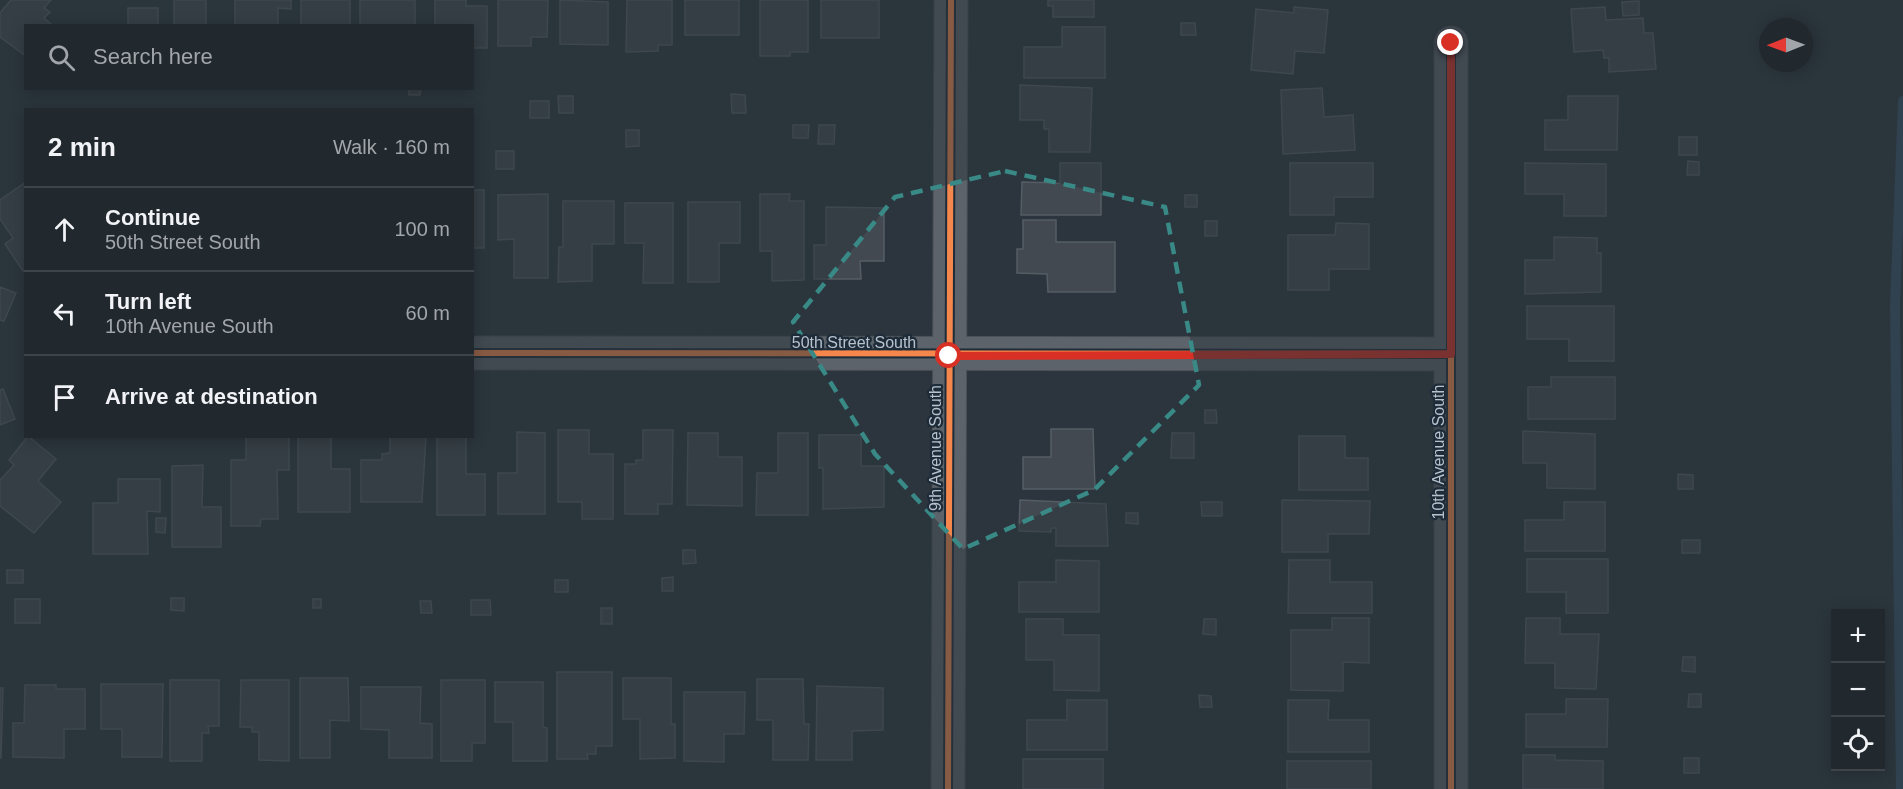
<!DOCTYPE html>
<meta charset="utf-8">
<style>
:root{--surface:#21282e;--page:#293036;--text:#f1f3f6;--muted:#a2a6aa;--line:#3e444a}
body{margin:0;font-family:Arial,sans-serif;background:var(--page);color:var(--text)}
.controls{position:absolute;right:18px;bottom:18px;display:grid;overflow:hidden;border-radius:0px;box-shadow:0 3px 15px #0003}
.controls button{width:54px;height:54px;display:grid;place-items:center;padding:0;border:0;border-bottom:2px solid var(--line);background:var(--surface);color:var(--text);font:30px sans-serif}
.compass{position:absolute;left:1759px;top:18px;width:54px;height:54px;border-radius:50%;background:var(--surface);box-shadow:0 3px 15px #0003;rotate:269deg}
.stop{position:absolute;width:18px;height:18px;margin:-14px;border:4px solid #d93025;border-radius:50%;background:#fff}
.stop.end{background:#d93025;border-color:#fff;box-shadow:0 2px 6px #0008}
.list{margin:0;padding:0;list-style:none}
h2{display:flex;justify-content:space-between;align-items:center;height:78px;margin:0;padding:0 24px;font-size:26px}
h2 small{font-size:20px;font-weight:400;color:var(--muted)}
.list li{display:grid;grid-template-columns:39px 1fr auto;gap:18px;align-items:center;box-sizing:border-box;height:84px;padding:0 24px;border-top:2px solid var(--line)}
.list b{display:block;font-size:22px;white-space:nowrap}
.list p{margin:0;font-size:20px;white-space:nowrap;color:var(--muted)}
.list em{font-size:20px;font-style:normal;color:var(--muted)}
.icon{flex:none;width:33px;height:33px;fill:none;stroke:currentColor;stroke-width:2;stroke-linecap:round;stroke-linejoin:round}
.map{position:relative;flex:none;width:1903px;height:789px;overflow:hidden}
.search{position:absolute;background:var(--surface);box-shadow:0 3px 15px #0003;left:24px;top:24px;width:450px;height:66px;display:flex;align-items:center;gap:15px;box-sizing:border-box;padding:0 21px;border-radius:0px;color:var(--muted);font-size:22px}
.panel{position:absolute;background:var(--surface);box-shadow:0 3px 15px #0003;left:24px;top:108px;width:450px;height:330px;border-radius:0px}
.map>svg:first-child{display:block}
</style>
<div class="map">
<svg width="1903" height="789" viewBox="0 0 1903 789">
<rect width="100%" height="100%" fill="#2c353d"/>
<g fill="none" stroke-linecap="round" stroke-linejoin="round">
<path stroke="#375068" stroke-width="10" d="M 1901,789 L 1895,305 L 1903,101"/>
</g>
<path fill="#424950" stroke="#545c64" stroke-width="1.5" d="M 11,0 L 51,0 L 44,8 L 50,12 L 44,18 L 53,26 L 26,26 L 26,56 L 0,37 L 0,13 Z
M 174,0 L 206,0 L 206,26 L 174,26 Z
M 235,0 L 291,0 L 291,9 L 278,8 L 278,26 L 235,26 Z
M 301,0 L 350,0 L 350,26 L 301,26 Z
M 360,0 L 415,0 L 415,26 L 360,26 Z
M 435,0 L 466,0 L 466,6 L 487,6 L 487,48 L 472,48 L 472,26 L 435,26 Z
M 498,0 L 548,0 L 547,37 L 531,37 L 531,46 L 498,46 Z
M 560,0 L 608,2 L 608,45 L 560,44 Z
M 627,0 L 672,0 L 672,45 L 658,45 L 658,51 L 626,52 Z
M 685,0 L 739,0 L 739,35 L 685,35 Z
M 760,0 L 808,0 L 808,52 L 790,52 L 790,56 L 760,56 Z
M 821,0 L 879,0 L 879,38 L 821,38 Z
M 1048,0 L 1094,0 L 1094,17 L 1053,17 L 1053,6 L 1048,6 Z
M 1639,1 L 1639,15 L 1623,16 L 1622,2 Z
M 1294,7 L 1328,10 L 1324,53 L 1295,51 L 1293,74 L 1251,70 L 1256,9 L 1294,13 Z
M 1605,7 L 1606,20 L 1643,18 L 1644,33 L 1653,33 L 1656,69 L 1609,72 L 1609,58 L 1604,58 L 1603,50 L 1574,52 L 1571,9 Z
M 128,8 L 158,8 L 158,26 L 128,26 Z
M 1181,23 L 1195,23 L 1196,35 L 1181,35 Z
M 1062,27 L 1105,27 L 1105,78 L 1024,78 L 1024,47 L 1062,47 Z
M 1020,85 L 1092,88 L 1090,152 L 1049,152 L 1049,129 L 1044,129 L 1044,120 L 1020,120 Z
M 409,88 L 421,88 L 420,95 L 409,95 Z
M 1322,88 L 1324,117 L 1353,115 L 1355,150 L 1283,154 L 1281,90 Z
M 731,94 L 745,95 L 746,113 L 732,113 Z
M 558,96 L 573,96 L 573,113 L 559,113 Z
M 1568,96 L 1618,96 L 1617,150 L 1545,150 L 1545,120 L 1568,120 Z
M 530,101 L 549,101 L 549,118 L 530,118 Z
M 793,125 L 809,125 L 808,138 L 793,138 Z
M 819,125 L 835,125 L 834,144 L 818,144 Z
M 626,130 L 639,130 L 639,146 L 626,147 Z
M 1679,137 L 1697,137 L 1697,155 L 1679,155 Z
M 496,151 L 514,151 L 514,169 L 496,169 Z
M 1688,161 L 1699,162 L 1699,175 L 1687,175 Z
M 1060,163 L 1101,163 L 1101,215 L 1021,215 L 1022,182 L 1060,183 Z
M 1290,163 L 1373,163 L 1373,197 L 1334,197 L 1334,215 L 1290,215 Z
M 1525,163 L 1606,164 L 1606,216 L 1564,216 L 1564,194 L 1525,194 Z
M 26,182 L 26,270 L 23,271 L 5,244 L 13,238 L 0,219 L 0,200 Z
M 472,190 L 484,190 L 484,248 L 473,248 L 472,278 Z
M 548,194 L 548,278 L 514,278 L 514,239 L 498,240 L 498,195 Z
M 760,194 L 790,194 L 789,201 L 804,201 L 804,280 L 772,281 L 772,251 L 760,251 Z
M 1185,195 L 1197,195 L 1197,207 L 1185,207 Z
M 563,201 L 614,201 L 614,244 L 592,244 L 592,281 L 558,282 L 559,247 L 563,247 Z
M 688,202 L 740,202 L 740,243 L 719,243 L 719,282 L 688,282 Z
M 625,203 L 673,203 L 673,283 L 643,283 L 644,243 L 625,243 Z
M 826,207 L 884,208 L 884,261 L 860,261 L 861,279 L 814,279 L 814,245 L 826,245 Z
M 1023,220 L 1056,220 L 1056,242 L 1115,242 L 1115,292 L 1048,292 L 1047,274 L 1017,273 L 1017,249 L 1023,249 Z
M 1205,221 L 1217,221 L 1217,236 L 1205,236 Z
M 1336,223 L 1369,224 L 1369,269 L 1329,269 L 1329,290 L 1288,290 L 1288,235 L 1335,235 Z
M 1554,237 L 1597,238 L 1597,253 L 1601,253 L 1601,292 L 1525,294 L 1525,260 L 1554,260 Z
M 0,287 L 16,293 L 4,321 L 0,320 Z
M 1527,306 L 1614,306 L 1614,361 L 1569,361 L 1569,339 L 1527,339 Z
M 1551,377 L 1615,377 L 1615,419 L 1528,419 L 1528,387 L 1551,387 Z
M 3,389 L 15,419 L 0,425 L 0,390 Z
M 1205,410 L 1216,410 L 1217,423 L 1205,423 Z
M 1051,429 L 1093,429 L 1095,489 L 1023,489 L 1023,457 L 1051,457 Z
M 558,430 L 589,430 L 589,454 L 613,454 L 613,519 L 582,519 L 582,502 L 558,502 Z
M 643,430 L 673,430 L 672,504 L 658,504 L 658,514 L 625,514 L 625,464 L 636,464 L 636,460 L 643,460 Z
M 1523,431 L 1595,434 L 1595,489 L 1547,488 L 1547,463 L 1523,463 Z
M 517,432 L 545,433 L 545,514 L 498,514 L 498,473 L 517,473 Z
M 688,433 L 718,433 L 718,457 L 742,457 L 742,506 L 687,505 Z
M 778,433 L 808,433 L 808,515 L 756,515 L 757,473 L 778,473 Z
M 1172,433 L 1194,433 L 1194,458 L 1171,458 Z
M 819,435 L 861,435 L 861,466 L 884,466 L 884,507 L 823,509 L 823,468 L 819,468 Z
M 28,436 L 56,459 L 38,481 L 61,502 L 34,533 L 0,506 L 0,480 L 14,465 L 9,460 Z
M 246,436 L 289,436 L 289,470 L 277,470 L 278,519 L 261,519 L 260,526 L 231,526 L 231,460 L 246,460 Z
M 298,436 L 331,436 L 331,469 L 350,469 L 350,512 L 298,512 Z
M 390,436 L 426,436 L 422,502 L 361,502 L 361,460 L 382,460 L 382,454 L 390,453 Z
M 437,436 L 466,436 L 466,474 L 485,474 L 485,515 L 437,515 Z
M 1299,436 L 1345,436 L 1345,458 L 1368,458 L 1368,490 L 1299,490 Z
M 203,465 L 202,507 L 221,507 L 221,547 L 172,547 L 172,466 Z
M 1678,474 L 1693,475 L 1693,489 L 1678,489 Z
M 118,479 L 160,479 L 160,512 L 147,511 L 148,554 L 93,554 L 93,503 L 118,503 Z
M 1020,500 L 1106,504 L 1108,546 L 1056,546 L 1056,528 L 1051,528 L 1051,532 L 1019,531 Z
M 1282,500 L 1370,501 L 1369,534 L 1328,534 L 1328,552 L 1282,552 Z
M 1201,502 L 1222,502 L 1222,516 L 1202,516 Z
M 1564,502 L 1605,502 L 1605,551 L 1525,551 L 1525,520 L 1564,520 Z
M 1126,513 L 1138,513 L 1138,524 L 1126,523 Z
M 156,518 L 166,518 L 165,533 L 156,532 Z
M 1682,540 L 1700,540 L 1700,553 L 1682,553 Z
M 683,550 L 695,550 L 696,563 L 683,564 Z
M 1527,559 L 1608,559 L 1608,613 L 1566,613 L 1566,592 L 1527,592 Z
M 1056,560 L 1099,561 L 1099,612 L 1019,612 L 1019,582 L 1056,582 Z
M 1289,560 L 1330,560 L 1330,582 L 1372,582 L 1372,613 L 1288,613 Z
M 7,570 L 23,570 L 23,583 L 7,583 Z
M 673,577 L 673,591 L 662,591 L 662,578 Z
M 555,580 L 568,580 L 568,592 L 555,592 Z
M 171,598 L 184,598 L 184,611 L 171,610 Z
M 15,599 L 40,599 L 40,623 L 15,623 Z
M 313,599 L 321,599 L 321,608 L 313,608 Z
M 471,600 L 490,600 L 491,615 L 471,615 Z
M 420,601 L 431,601 L 432,613 L 421,613 Z
M 601,608 L 612,608 L 612,624 L 601,624 Z
M 1332,618 L 1369,618 L 1369,663 L 1343,662 L 1343,691 L 1291,690 L 1291,630 L 1332,630 Z
M 1526,618 L 1560,618 L 1560,634 L 1599,634 L 1596,689 L 1555,688 L 1555,663 L 1525,663 Z
M 1026,619 L 1063,619 L 1063,635 L 1099,635 L 1099,691 L 1054,690 L 1054,660 L 1026,660 Z
M 1204,619 L 1216,619 L 1216,635 L 1203,634 Z
M 1683,657 L 1695,657 L 1695,672 L 1682,671 Z
M 557,672 L 612,672 L 612,746 L 596,746 L 596,754 L 587,754 L 588,759 L 557,759 Z
M 300,678 L 348,678 L 349,721 L 330,720 L 330,758 L 300,758 Z
M 623,678 L 671,678 L 671,724 L 675,724 L 675,758 L 640,759 L 640,719 L 623,719 Z
M 757,679 L 803,679 L 804,724 L 809,724 L 808,760 L 773,760 L 773,720 L 757,720 Z
M 170,680 L 219,680 L 219,726 L 208,726 L 209,733 L 202,733 L 202,761 L 170,761 Z
M 241,680 L 289,680 L 289,761 L 259,760 L 259,732 L 252,732 L 252,727 L 240,727 Z
M 441,680 L 485,680 L 485,743 L 472,743 L 472,761 L 441,761 Z
M 495,682 L 543,682 L 543,727 L 547,728 L 547,761 L 513,761 L 513,722 L 495,722 Z
M 101,684 L 163,684 L 162,757 L 122,757 L 122,729 L 101,729 Z
M 25,685 L 56,685 L 56,689 L 85,689 L 85,729 L 64,729 L 64,758 L 13,757 L 13,723 L 24,723 Z
M 817,686 L 883,688 L 883,730 L 852,731 L 852,760 L 816,760 Z
M 361,687 L 421,687 L 420,723 L 432,724 L 432,758 L 389,758 L 389,730 L 361,729 Z
M 0,688 L 3,688 L 1,758 L 0,758 Z
M 684,692 L 745,692 L 744,734 L 724,734 L 724,762 L 684,761 Z
M 1689,694 L 1701,694 L 1701,707 L 1688,707 Z
M 1199,695 L 1211,696 L 1212,707 L 1200,707 Z
M 1566,699 L 1608,699 L 1607,747 L 1526,747 L 1526,714 L 1566,714 Z
M 1067,700 L 1107,700 L 1107,750 L 1027,750 L 1027,720 L 1067,720 Z
M 1288,700 L 1329,700 L 1328,720 L 1369,720 L 1369,752 L 1288,752 Z
M 1523,755 L 1555,755 L 1555,760 L 1603,761 L 1603,789 L 1523,789 Z
M 1684,758 L 1699,758 L 1699,773 L 1684,773 Z
M 1023,759 L 1103,759 L 1103,789 L 1023,789 Z
M 1287,761 L 1371,761 L 1371,789 L 1287,789 Z"/>
<g fill="none" stroke-linecap="round" stroke-linejoin="round">
<g stroke="#4b5157" stroke-width="35">
<path id="minor" d="M 472,353 L 1451,354
M 948,789 L 951,0
M 1451,789 L 1451,43"/>
</g>
<use href="#minor" stroke="#5c636a" stroke-width="33"/>
<g stroke="#1e2c39" stroke-width="10">
<path id="cycleway" d="M 472,353 L 1451,354
M 948,789 L 951,0
M 1451,789 L 1451,43"/>
</g>
<use href="#cycleway" stroke="#f5874c" stroke-width="6"/>
</g>
<g fill="none" stroke-linecap="round" stroke-linejoin="round">
<path stroke="#d93025" stroke-width="8" d="M 949,356 L 1451,354 L 1451,43"/>
</g>
<path d="M0 0H1903V789H0ZM 1005,171 L 1165,207 L 1199,385 L 1094,490 L 963,549 L 875,454 L 793,322 L 895,197 Z" fill="#2c353d" fill-opacity=".55" fill-rule="evenodd"/>
<path fill="none" stroke="#398986" stroke-width="4.5" stroke-dasharray="12 8" stroke-linejoin="round" d="M 1005,171 L 1165,207 L 1199,385 L 1094,490 L 963,549 L 875,454 L 793,322 L 895,197 Z"/>
<g text-anchor="middle" dominant-baseline="central" stroke-width="4.5" stroke-linejoin="round" paint-order="stroke">
<g font-size="16" fill="#b7c2cd" stroke="#1e2c39">
<text x="854" y="342">50th Street South</text>
<text transform="translate(935 448) rotate(-90)">9th Avenue South</text>
<text transform="translate(1438 452) rotate(-90)">10th Avenue South</text>
</g>
</g>
</svg>
<div class="controls">
<button>+</button>
<button>−</button>
<button><svg class="icon" aria-label="locate" viewBox="0 0 24 24"><circle cx="12" cy="12" r="6"/><path d="M12 2v4M12 18v4M2 12h4M18 12h4"/></svg></button>
</div>
<svg class="compass" viewBox="-18 -18 36 36"><path d="M0-13l5 13h-10z" fill="#e53935"/><path d="M0 13l5-13h-10z" fill="#a2a6aa"/></svg>
<div class="stop" style="left:949px;top:356px"></div>
<div class="stop end" style="left:1451px;top:43px"></div>
<div class="search"><svg class="icon" aria-label="search" viewBox="0 0 24 24"><circle cx="10" cy="10" r="6"/><path d="M15 15l6 6"/></svg>Search here</div>
<section class="panel">
<h2>2 min<small>Walk · 160 m</small></h2>
<ul class="list">
<li><svg class="icon" aria-label="ahead" viewBox="0 0 24 24"><path d="M12 20V5M6 11l6-6 6 6"/></svg><div><b>Continue</b><p>50th Street South</p></div><em>100 m</em></li>
<li><svg class="icon" aria-label="left" viewBox="0 0 24 24"><path d="M17 20v-9H6M10 6l-5 5 5 5"/></svg><div><b>Turn left</b><p>10th Avenue South</p></div><em>60 m</em></li>
<li><svg class="icon" aria-label="arrive" viewBox="0 0 24 24"><path d="M6 21V4h12l-3 4 3 4H6"/></svg><div><b>Arrive at destination</b></div></li>
</ul>
</section>
</div>
